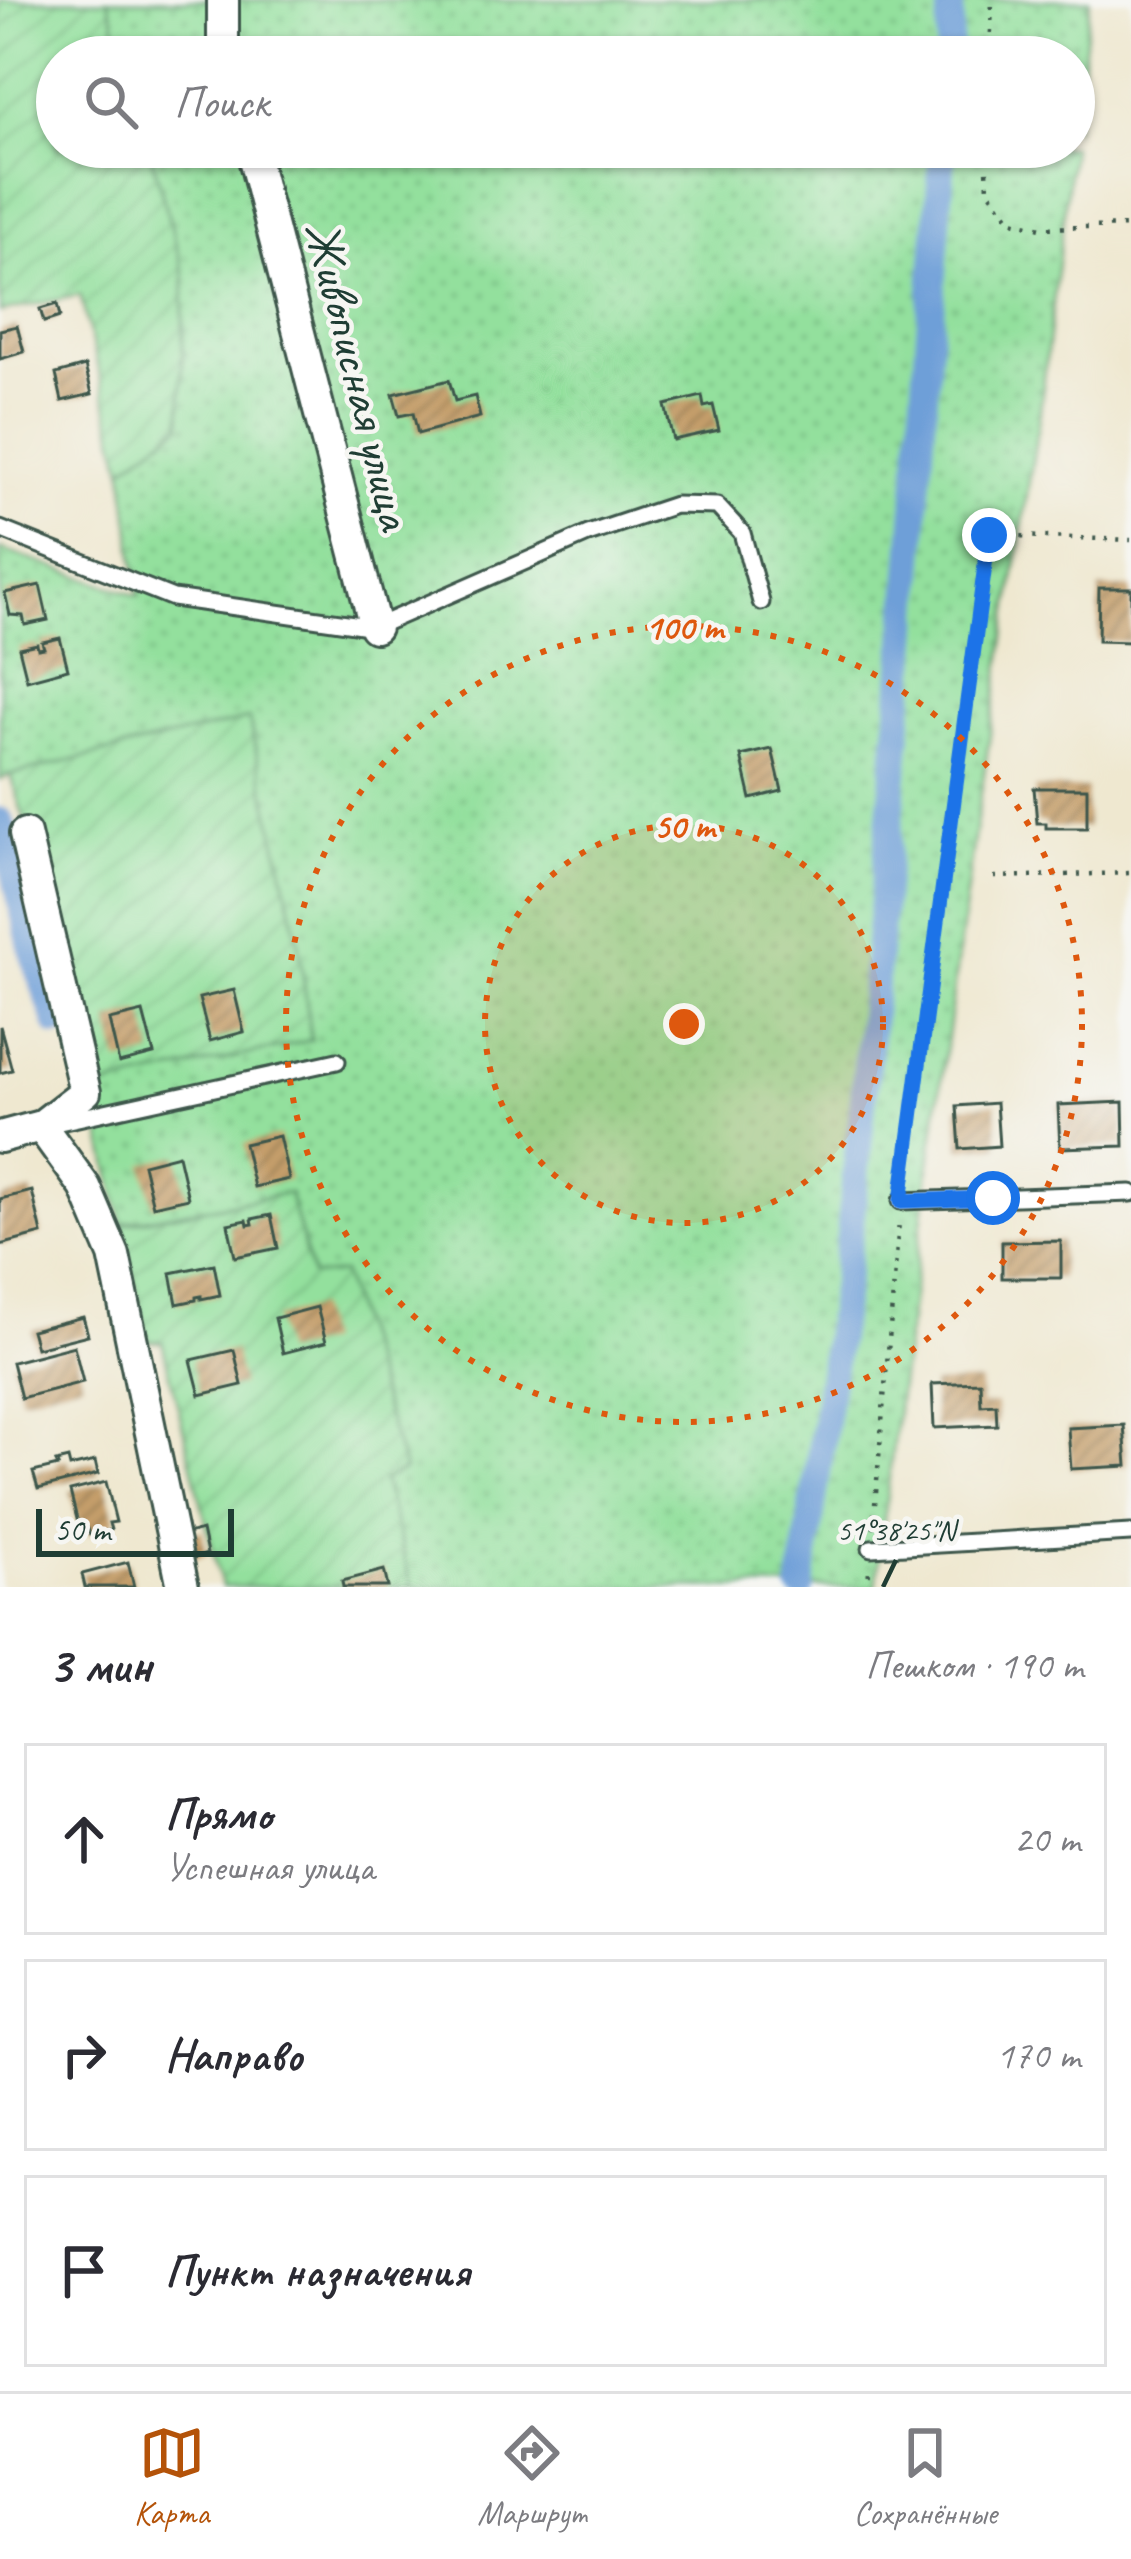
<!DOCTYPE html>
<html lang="ru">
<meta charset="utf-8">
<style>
:root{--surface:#fff;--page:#f2f2f3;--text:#2b2b33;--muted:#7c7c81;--line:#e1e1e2;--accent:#b45309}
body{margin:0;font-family:Caveat,sans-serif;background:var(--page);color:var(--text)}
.scale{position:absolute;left:36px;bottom:30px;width:198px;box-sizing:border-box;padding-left:12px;border:6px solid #1f3d34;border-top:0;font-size:33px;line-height:42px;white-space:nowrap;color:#1f3d34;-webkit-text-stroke:9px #f6f6f2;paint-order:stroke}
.stop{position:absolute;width:36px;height:36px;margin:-27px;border:9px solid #1a73e8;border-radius:50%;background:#fff}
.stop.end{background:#1a73e8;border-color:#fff;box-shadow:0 3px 12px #0008}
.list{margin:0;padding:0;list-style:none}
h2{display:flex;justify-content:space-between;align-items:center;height:156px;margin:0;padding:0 48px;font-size:51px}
h2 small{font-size:39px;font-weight:400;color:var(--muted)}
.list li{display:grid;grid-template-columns:78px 1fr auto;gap:36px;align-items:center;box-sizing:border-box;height:192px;margin:0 24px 24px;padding:0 24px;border:3px solid var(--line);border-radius:0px}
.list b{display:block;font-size:45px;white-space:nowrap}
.list p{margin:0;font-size:39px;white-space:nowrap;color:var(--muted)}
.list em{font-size:39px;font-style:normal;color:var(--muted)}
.icon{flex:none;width:66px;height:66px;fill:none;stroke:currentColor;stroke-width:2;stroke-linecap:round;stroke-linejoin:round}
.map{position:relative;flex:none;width:1131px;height:1587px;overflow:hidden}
.search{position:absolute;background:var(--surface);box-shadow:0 3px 9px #0004;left:36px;right:36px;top:36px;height:132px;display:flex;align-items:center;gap:30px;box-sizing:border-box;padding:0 42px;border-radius:66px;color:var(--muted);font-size:45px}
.sheet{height:804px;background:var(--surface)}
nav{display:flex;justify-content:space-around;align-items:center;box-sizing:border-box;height:168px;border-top:3px solid var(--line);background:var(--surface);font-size:33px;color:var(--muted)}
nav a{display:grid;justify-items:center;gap:6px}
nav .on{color:var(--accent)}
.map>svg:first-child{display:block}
</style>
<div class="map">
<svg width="1131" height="1587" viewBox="0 0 1131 1587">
<defs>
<pattern id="grass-dots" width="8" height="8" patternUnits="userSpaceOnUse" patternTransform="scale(3)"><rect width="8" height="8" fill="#93e09d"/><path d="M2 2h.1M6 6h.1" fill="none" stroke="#7ec188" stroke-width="1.8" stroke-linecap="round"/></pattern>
<pattern id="garden-furrows" width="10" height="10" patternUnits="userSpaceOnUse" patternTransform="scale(3)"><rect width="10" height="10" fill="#93e09d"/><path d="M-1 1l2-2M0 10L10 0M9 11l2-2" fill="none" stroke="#7ec188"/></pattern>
<pattern id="building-hatch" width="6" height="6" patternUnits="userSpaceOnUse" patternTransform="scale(3)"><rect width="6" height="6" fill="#c49e6b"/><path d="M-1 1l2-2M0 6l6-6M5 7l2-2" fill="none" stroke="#9f8259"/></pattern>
</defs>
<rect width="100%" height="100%" fill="#f6f6f2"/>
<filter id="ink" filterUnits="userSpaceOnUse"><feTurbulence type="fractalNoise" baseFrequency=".00833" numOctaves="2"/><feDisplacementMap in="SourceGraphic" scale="24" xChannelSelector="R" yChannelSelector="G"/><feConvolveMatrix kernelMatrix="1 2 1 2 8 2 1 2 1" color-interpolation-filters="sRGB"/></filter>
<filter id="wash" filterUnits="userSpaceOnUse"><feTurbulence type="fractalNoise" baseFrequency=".004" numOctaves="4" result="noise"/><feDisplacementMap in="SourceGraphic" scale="48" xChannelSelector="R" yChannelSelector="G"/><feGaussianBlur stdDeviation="2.7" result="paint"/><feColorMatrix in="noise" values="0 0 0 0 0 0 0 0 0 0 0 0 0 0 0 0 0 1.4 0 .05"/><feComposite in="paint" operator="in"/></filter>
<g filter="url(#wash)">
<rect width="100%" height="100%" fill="#efe8d0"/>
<path fill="url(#grass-dots)" stroke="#598e68" stroke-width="3" d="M 108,0 L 1090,0 L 1074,131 L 1074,57 L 124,57 Z
M 149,147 L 1072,147 L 1040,411 L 973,845 L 899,1393 L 876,1587 L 412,1587 L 382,1481 L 403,1469 L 312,1276 L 289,1193 L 122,1223 L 91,1090 L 311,1039 L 249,719 L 10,775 L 0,780 L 0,549 L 139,596 L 123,468 L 181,425 L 184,274 Z"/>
<path fill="url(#garden-furrows)" stroke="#598e68" stroke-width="3" d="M 0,0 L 108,0 L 124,57 L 57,57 L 57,147 L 149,147 L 184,274 L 181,425 L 123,468 L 80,295 L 0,312 Z
M 249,719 L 299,943 L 311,1040 L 91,1090 L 43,876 L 10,775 Z
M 289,1193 L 312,1276 L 342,1273 L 404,1470 L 383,1481 L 412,1587 L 222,1587 L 162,1342 L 148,1341 L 122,1224 Z"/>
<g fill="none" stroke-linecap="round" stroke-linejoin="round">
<path stroke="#6e9fd8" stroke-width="27" d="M 949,57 L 951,0
M 0,821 L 5,832 L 33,954 L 57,1023
M 801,1587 L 845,1279 L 870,1032 L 904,674 L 943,147"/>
</g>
<g id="blocks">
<path fill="url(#building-hatch)" d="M 57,304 L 60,317 L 44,322 L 40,309 Z
M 17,326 L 24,352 L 0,359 L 0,330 Z
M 85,366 L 92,394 L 62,401 L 56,374 Z
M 449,380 L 455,401 L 475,396 L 480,417 L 418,434 L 413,413 L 399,416 L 393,394 Z
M 702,396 L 704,407 L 713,405 L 719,430 L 673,440 L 665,405 Z
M 40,585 L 48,620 L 25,625 L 23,616 L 10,615 L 5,593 Z
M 1099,588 L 1131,588 L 1131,642 L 1098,641 Z
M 60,638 L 68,669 L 27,680 L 19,648 L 37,644 L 38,649 L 44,648 L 42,642 Z
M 772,749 L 782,791 L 751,799 L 741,756 Z
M 1034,788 L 1087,788 L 1087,828 L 1046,828 L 1046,823 L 1037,823 Z
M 234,990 L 244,1032 L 210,1041 L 199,998 Z
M 143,1012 L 154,1054 L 119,1063 L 109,1020 Z
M 0,1026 L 12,1070 L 0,1073 Z
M 1123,1102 L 1124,1146 L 1060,1148 L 1058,1105 Z
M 996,1103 L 999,1146 L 960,1149 L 957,1106 Z
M 279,1136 L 289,1179 L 254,1187 L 244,1144 Z
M 178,1155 L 188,1198 L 153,1206 L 143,1164 Z
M 32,1191 L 42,1234 L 0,1245 L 0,1199 Z
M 271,1215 L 278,1248 L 235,1257 L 228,1224 L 247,1220 L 248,1225 L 253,1224 L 252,1219 Z
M 1061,1241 L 1061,1278 L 1002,1278 L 1002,1242 Z
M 214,1264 L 220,1295 L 201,1299 L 201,1296 L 196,1297 L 196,1300 L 177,1304 L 171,1273 Z
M 317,1307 L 326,1342 L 283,1353 L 275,1318 Z
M 83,1317 L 88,1335 L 36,1348 L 31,1330 Z
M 74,1346 L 83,1382 L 21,1398 L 12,1362 Z
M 234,1350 L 242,1385 L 200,1395 L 191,1360 Z
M 980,1382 L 981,1405 L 996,1404 L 997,1425 L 934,1428 L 932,1384 Z
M 1124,1425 L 1127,1466 L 1071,1469 L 1068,1428 Z
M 68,1459 L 70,1467 L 95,1461 L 98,1474 L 38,1489 L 33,1472 L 58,1466 L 56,1462 Z
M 106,1482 L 116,1522 L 109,1523 L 111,1530 L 90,1535 L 88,1529 L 80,1531 L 70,1491 Z
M 202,1530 L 207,1554 L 194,1558 L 187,1534 Z
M 128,1562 L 134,1587 L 85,1587 L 82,1574 Z
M 384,1570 L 388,1587 L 343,1587 L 342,1581 Z"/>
</g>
</g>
<g filter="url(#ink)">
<use href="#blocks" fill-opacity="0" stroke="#3e574b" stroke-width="3"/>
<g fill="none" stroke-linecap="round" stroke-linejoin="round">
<g stroke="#3e574b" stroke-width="21">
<path id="service" d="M 0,529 L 173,598 L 375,627 L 588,534 L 675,505 L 717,506 L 742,533 L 761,602
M 55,1123 L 337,1061
M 901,1201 L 1131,1193
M 871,1548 L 1131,1533"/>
</g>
<g stroke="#3e574b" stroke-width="36">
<path id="minor" d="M 223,0 L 223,41 L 227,57
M 251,147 L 375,627
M 25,834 L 85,1092 L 41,1126 L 85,1187 L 114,1255 L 183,1587
M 0,1137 L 41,1126"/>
</g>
<path stroke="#3e574b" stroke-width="4.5" stroke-dasharray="3 9" stroke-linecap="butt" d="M 990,57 L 992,0
M 986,147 L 988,190 L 1012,221 L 1041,228 L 1131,226
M 994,877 L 1131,873
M 903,1181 L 989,535 L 1131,540
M 873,1528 L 899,1222
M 868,1587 L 869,1569"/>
<use href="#service" stroke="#fff" stroke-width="15"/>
<use href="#minor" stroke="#fff" stroke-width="30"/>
</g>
</g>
<g fill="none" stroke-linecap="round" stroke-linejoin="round" filter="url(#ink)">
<path stroke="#1a73e8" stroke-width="15" d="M 989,535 L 901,1201 L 993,1198"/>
</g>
<path fill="none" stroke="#1f3d34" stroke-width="4.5" d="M 883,1587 L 896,1560"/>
<circle cx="684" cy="1024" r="199" fill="#de580e" fill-opacity=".12"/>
<g fill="none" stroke="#de580e" stroke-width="6" stroke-dasharray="6 12">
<circle cx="684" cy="1024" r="199"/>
<circle cx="684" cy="1024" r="398"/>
</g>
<g text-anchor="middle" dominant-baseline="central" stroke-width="9" stroke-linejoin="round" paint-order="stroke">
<g font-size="51" fill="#1f3d34" stroke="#f6f6f2">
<text transform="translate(359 375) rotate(76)">Живописная улица</text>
</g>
</g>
<g font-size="30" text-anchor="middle" fill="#1f3d34" stroke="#f6f6f2" stroke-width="9" stroke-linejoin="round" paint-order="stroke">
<text x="896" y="1540">51°38'25"N</text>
</g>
<circle cx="684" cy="1024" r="18" fill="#de580e" stroke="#f6f6f2" stroke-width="6"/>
<g font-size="36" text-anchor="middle" font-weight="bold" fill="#de580e" stroke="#f6f6f2" stroke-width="9" stroke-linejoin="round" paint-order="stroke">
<text x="684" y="639">100 m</text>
<text x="684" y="838">50 m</text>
</g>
</svg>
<div class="scale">50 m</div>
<div class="stop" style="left:993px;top:1198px"></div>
<div class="stop end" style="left:989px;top:535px"></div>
<div class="search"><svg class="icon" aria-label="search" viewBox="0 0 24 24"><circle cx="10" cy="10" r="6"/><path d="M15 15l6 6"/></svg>Поиск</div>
</div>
<section class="sheet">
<h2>3 мин<small>Пешком · 190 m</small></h2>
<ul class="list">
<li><svg class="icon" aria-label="ahead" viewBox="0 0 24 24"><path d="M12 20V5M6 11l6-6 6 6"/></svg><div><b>Прямо</b><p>Успешная улица</p></div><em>20 m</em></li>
<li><svg class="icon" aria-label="right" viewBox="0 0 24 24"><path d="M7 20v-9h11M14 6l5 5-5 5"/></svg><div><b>Направо</b></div><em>170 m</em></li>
<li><svg class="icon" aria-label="arrive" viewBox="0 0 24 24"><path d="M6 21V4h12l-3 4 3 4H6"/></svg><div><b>Пункт назначения</b></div></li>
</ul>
</section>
<nav>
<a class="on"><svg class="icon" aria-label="map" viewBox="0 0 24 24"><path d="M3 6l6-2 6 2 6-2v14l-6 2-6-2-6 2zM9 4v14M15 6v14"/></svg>Карта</a>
<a><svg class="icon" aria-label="directions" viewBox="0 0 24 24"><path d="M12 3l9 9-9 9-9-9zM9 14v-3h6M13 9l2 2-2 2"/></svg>Маршрут</a>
<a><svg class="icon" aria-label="saved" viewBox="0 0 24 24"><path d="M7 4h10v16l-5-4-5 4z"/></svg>Сохранённые</a>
</nav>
